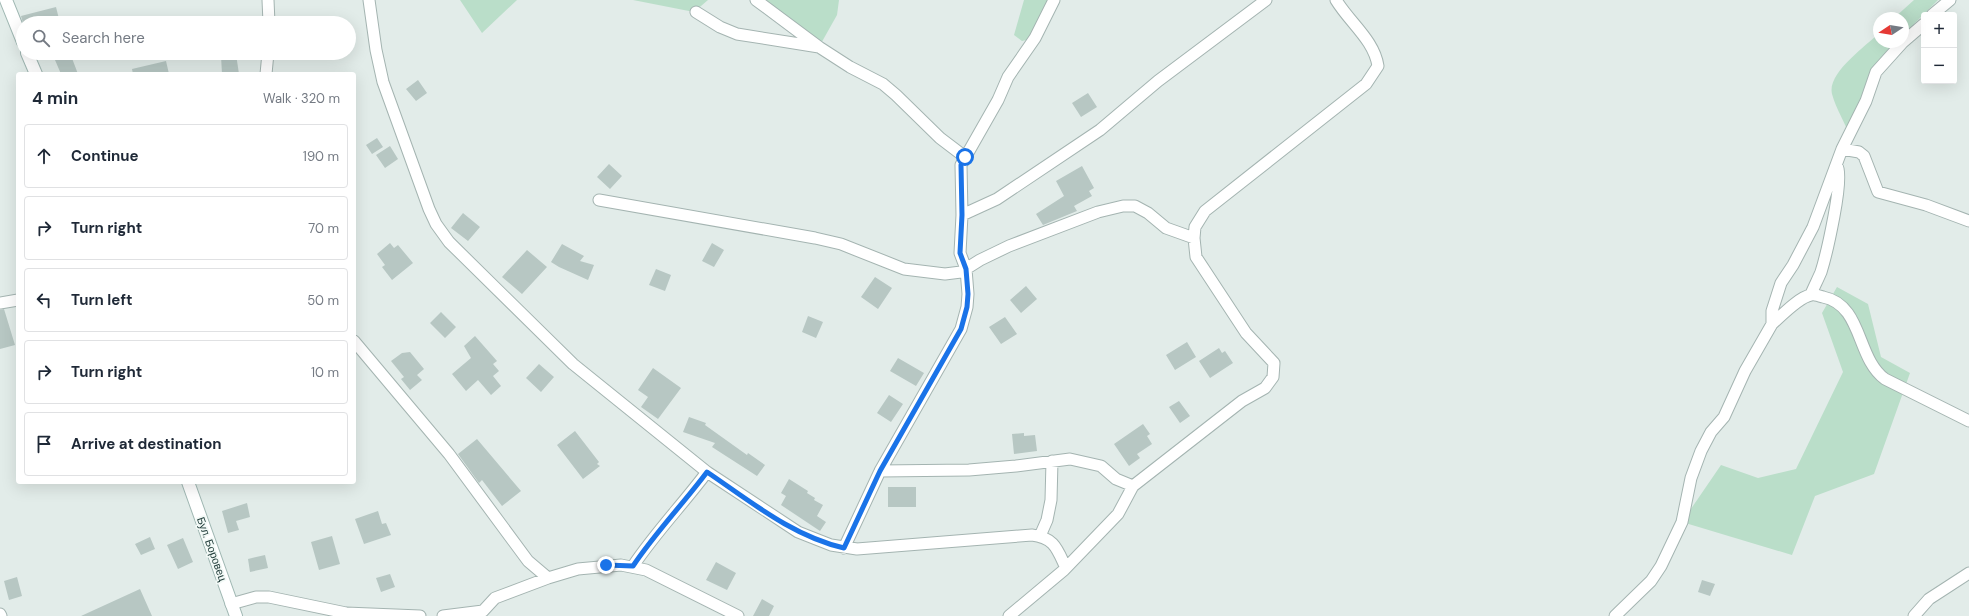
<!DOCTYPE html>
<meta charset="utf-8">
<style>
:root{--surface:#fff;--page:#f2f2f3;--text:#1f2937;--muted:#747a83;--line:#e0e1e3}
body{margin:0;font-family:"DM Sans",sans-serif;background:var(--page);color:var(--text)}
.controls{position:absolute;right:12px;top:12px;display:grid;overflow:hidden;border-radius:4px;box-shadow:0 4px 16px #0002}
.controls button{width:36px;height:36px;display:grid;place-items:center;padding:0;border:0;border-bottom:1px solid var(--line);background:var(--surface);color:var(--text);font:20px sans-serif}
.compass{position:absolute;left:1873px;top:12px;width:36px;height:36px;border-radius:50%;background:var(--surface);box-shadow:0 4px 16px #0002;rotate:258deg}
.stop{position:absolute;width:12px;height:12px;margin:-9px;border:3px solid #1a73e8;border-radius:50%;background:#fff}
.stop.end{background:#1a73e8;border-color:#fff;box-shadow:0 1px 4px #0008}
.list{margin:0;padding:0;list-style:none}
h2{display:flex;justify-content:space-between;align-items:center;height:52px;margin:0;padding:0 16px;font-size:17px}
h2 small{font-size:13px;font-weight:400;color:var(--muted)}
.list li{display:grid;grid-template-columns:26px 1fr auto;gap:12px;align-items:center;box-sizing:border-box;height:64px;margin:0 8px 8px;padding:0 8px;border:1px solid var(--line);border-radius:4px}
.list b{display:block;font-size:15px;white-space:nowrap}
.list em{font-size:13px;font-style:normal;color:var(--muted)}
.icon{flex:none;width:22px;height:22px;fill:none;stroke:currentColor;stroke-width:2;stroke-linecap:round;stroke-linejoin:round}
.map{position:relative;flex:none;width:1969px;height:616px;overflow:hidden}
.search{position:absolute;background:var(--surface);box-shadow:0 4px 16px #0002;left:16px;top:16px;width:340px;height:44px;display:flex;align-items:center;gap:10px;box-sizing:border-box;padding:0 14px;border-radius:22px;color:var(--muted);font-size:15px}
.panel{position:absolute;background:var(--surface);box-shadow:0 4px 16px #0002;left:16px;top:72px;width:340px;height:412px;border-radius:4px}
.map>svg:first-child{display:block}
</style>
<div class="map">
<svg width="1969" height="616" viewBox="0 0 1969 616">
<rect width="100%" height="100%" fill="#e2ece9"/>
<path fill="#badec9" d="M 460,0 L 517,0 L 482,33 Z
M 633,0 L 708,0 L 694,12 Z
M 756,0 L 839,0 L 837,15 L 819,47 Z
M 1024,0 L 1054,0 L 1035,38 L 1022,41 L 1014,35 Z
M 1914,0 L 1938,0 L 1915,23 L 1903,39 L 1903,18 L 1894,18 Z
M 1879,33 L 1879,42 L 1901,42 L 1864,101 L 1850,137 C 1845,122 1836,109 1832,94 C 1827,73 1865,47 1879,33 Z
M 1837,287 L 1868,304 L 1881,357 L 1910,373 L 1874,474 L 1815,496 L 1792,555 L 1682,522 L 1721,465 L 1758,478 L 1796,469 L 1843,372 L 1822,313 Z"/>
<path fill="#b7c7c3" d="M 56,7 L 60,23 L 23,23 L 21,16 Z
M 52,53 L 70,53 L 78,74 L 61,74 Z
M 236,54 L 239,74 L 222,74 L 221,56 Z
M 166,61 L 169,74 L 133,74 L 132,69 Z
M 418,80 L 427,93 L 416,101 L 406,89 Z
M 1088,93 L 1097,107 L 1081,117 L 1072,103 Z
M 377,138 L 383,147 L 372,154 L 366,145 Z
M 390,146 L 398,159 L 385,168 L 376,155 Z
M 609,164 L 622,176 L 610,189 L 597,177 Z
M 1082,166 L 1094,188 L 1089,191 L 1092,196 L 1074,206 L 1077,211 L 1043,225 L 1036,214 L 1064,196 L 1056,181 Z
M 463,213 L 480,227 L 468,241 L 451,228 Z
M 390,243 L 394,248 L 398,245 L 413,263 L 392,280 L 382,267 L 385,265 L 377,254 Z
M 712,243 L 724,250 L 714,267 L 702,261 Z
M 562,244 L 584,256 L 580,261 L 594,265 L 588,280 L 559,267 L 551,262 Z
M 527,250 L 547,267 L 522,294 L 502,277 Z
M 656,269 L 671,275 L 665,291 L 649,285 Z
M 875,277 L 892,288 L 878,309 L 861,297 Z
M 1026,286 L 1037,299 L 1021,313 L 1010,300 Z
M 4,309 L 15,345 L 0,349 L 0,310 Z
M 441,312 L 456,327 L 445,338 L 430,323 Z
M 808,316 L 823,322 L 816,338 L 802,332 Z
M 1005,317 L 1017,334 L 1001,344 L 989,327 Z
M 475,336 L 497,361 L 493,364 L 499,371 L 493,376 L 501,386 L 491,395 L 478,380 L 466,391 L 452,374 L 471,358 L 464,346 Z
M 1187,342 L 1196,357 L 1175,370 L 1166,355 Z
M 1219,348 L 1222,353 L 1225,351 L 1233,363 L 1210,378 L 1199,361 Z
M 410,352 L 424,369 L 417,375 L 422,380 L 410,390 L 401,379 L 404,377 L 391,361 L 402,353 Z
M 898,358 L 924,373 L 916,386 L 890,371 Z
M 539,364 L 554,377 L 541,392 L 526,378 Z
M 653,368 L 681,388 L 658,419 L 641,407 L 648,397 L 638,390 Z
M 889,395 L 903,404 L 891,422 L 877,413 Z
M 1179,401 L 1190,416 L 1180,423 L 1169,407 Z
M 689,417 L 706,423 L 705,425 L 747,455 L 748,453 L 765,465 L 757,476 L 712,447 L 715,443 L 683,432 Z
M 1143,424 L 1150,434 L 1147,436 L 1152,444 L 1137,454 L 1140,458 L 1129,466 L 1114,444 Z
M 575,431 L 599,462 L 597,464 L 600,466 L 583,479 L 557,445 Z
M 1024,433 L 1024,436 L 1035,435 L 1037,451 L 1014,454 L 1012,434 Z
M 477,439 L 521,491 L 502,506 L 482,480 L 479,483 L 458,454 Z
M 789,479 L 808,491 L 807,493 L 815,498 L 814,500 L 823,505 L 817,516 L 826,522 L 820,531 L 781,505 L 786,496 L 781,493 Z
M 888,487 L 916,487 L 916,507 L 888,507 Z
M 247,503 L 250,517 L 236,521 L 239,530 L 228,533 L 222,511 Z
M 378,511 L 382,524 L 386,523 L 391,535 L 364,544 L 355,519 Z
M 332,536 L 340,564 L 319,570 L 311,542 Z
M 150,537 L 155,549 L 141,555 L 135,544 Z
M 183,538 L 193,562 L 178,569 L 167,545 Z
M 265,555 L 268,568 L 250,572 L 248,559 Z
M 716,562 L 736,573 L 727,590 L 706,580 Z
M 390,574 L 395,587 L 381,592 L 376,578 Z
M 17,577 L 22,596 L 9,600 L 4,581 Z
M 1702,580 L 1715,584 L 1710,596 L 1698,592 Z
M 140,589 L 152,616 L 81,616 Z
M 762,599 L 774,606 L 769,616 L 753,616 Z"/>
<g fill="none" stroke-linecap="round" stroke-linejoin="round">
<g stroke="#a4b4b1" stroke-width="13">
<path id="street" d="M 268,0 L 269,23
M 369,0 L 376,50 L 383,82 L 429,209 L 436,224 L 449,242 L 573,364 L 707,472 L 798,532 L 831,545 L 857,549 L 1032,535 C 1055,538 1057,549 1066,568
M 696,12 L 720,27 L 737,34 L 819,47 L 756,0
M 1932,15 L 1950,0
M 1903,42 L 1924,24
M 819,47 L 850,67 L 883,84 L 896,95 L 940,138 L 965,157
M 266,74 L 268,53
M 1842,149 L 1859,152 L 1864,156 L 1878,192 L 1926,205 L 1969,221
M 599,200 L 815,238 L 841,244 L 904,269 L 945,274 L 961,272 L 980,260 L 1009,246 L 1098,212 L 1123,206 L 1135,206 L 1148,213 L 1166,228 L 1194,238
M 962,215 L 997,199 L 1100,130 L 1158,81 L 1266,0
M 1811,294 C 1814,287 1818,279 1821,272 C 1826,256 1845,176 1837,166
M 0,303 L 18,300
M 1772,324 C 1781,316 1799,297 1811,295 C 1814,294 1820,296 1823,297 C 1863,305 1856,358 1885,379 L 1969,421
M 354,341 L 449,454 L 528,561 L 548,578
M 880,471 L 969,470 L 1016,466 L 1070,459 L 1101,466 L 1116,479 L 1133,486
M 1040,536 L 1047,520 L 1051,500 L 1052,461
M 844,548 L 880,471 L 961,329 L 967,307 L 968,294 L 966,269 L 960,253 L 962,215 L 961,165 L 998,100 L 1008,77 L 1035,38 L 1054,0
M 633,566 C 655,533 683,504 707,472
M 231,604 L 256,597 L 269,597 L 346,613 L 420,616
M 0,614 L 1,616
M 443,616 L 483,611 L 495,598 L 548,578 L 578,569 L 621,565 L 646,570 L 738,616
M 1009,616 L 1064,570 L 1118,514 L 1133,486 L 1242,401 L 1265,388 L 1273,377 L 1274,363 L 1246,333 L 1196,257 L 1194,238 L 1195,227 L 1205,211 L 1366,84 L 1378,66 C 1374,40 1350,23 1336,0
M 1615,616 L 1651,581 L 1661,566 L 1682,522 L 1691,478 L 1701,451 L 1711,432 L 1724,417 L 1745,371 L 1772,324 L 1772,311 L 1781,283 L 1793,265 L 1813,227 L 1842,149 L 1866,101 L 1876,72 L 1903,42
M 1914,616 L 1929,599 L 1969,573"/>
</g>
<g stroke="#a0b8b3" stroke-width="14">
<path id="secondary" d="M 6,0 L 23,42
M 27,53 L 36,74
M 188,482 L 236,616"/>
</g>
<use href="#street" stroke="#fff" stroke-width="11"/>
<use href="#secondary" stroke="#fff" stroke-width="12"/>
</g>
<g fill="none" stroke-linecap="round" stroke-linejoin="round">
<path stroke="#1a73e8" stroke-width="5" d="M 606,565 L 633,566 C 655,533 683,504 707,472 C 750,501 792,536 844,548 L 880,471 L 961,329 L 967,307 L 968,294 L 966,269 L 960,253 L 962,215 L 961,165 L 965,157"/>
</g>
<g text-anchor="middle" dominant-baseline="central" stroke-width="3.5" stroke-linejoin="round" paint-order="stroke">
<g font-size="11" fill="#213d3a" stroke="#f2f9f6">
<text transform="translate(212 549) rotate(70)">Бул. Боровец</text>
</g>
</g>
</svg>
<div class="controls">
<button>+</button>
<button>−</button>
</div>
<svg class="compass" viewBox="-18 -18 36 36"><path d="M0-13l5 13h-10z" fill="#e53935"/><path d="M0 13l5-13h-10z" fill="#747a83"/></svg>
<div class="stop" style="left:965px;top:157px"></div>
<div class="stop end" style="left:606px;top:565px"></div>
<div class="search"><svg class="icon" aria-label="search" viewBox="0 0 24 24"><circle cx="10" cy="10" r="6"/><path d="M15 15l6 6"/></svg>Search here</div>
<section class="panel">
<h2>4 min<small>Walk · 320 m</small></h2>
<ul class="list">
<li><svg class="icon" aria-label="ahead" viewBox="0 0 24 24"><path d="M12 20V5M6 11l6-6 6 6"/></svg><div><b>Continue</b></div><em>190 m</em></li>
<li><svg class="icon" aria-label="right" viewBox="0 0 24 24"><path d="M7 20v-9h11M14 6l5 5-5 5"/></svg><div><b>Turn right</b></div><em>70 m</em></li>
<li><svg class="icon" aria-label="left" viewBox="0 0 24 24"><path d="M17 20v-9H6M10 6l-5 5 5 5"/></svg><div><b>Turn left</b></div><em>50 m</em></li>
<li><svg class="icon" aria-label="right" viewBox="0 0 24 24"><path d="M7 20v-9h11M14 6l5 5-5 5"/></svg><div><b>Turn right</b></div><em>10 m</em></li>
<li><svg class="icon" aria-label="arrive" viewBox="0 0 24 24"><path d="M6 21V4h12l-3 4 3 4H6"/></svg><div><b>Arrive at destination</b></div></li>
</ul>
</section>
</div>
